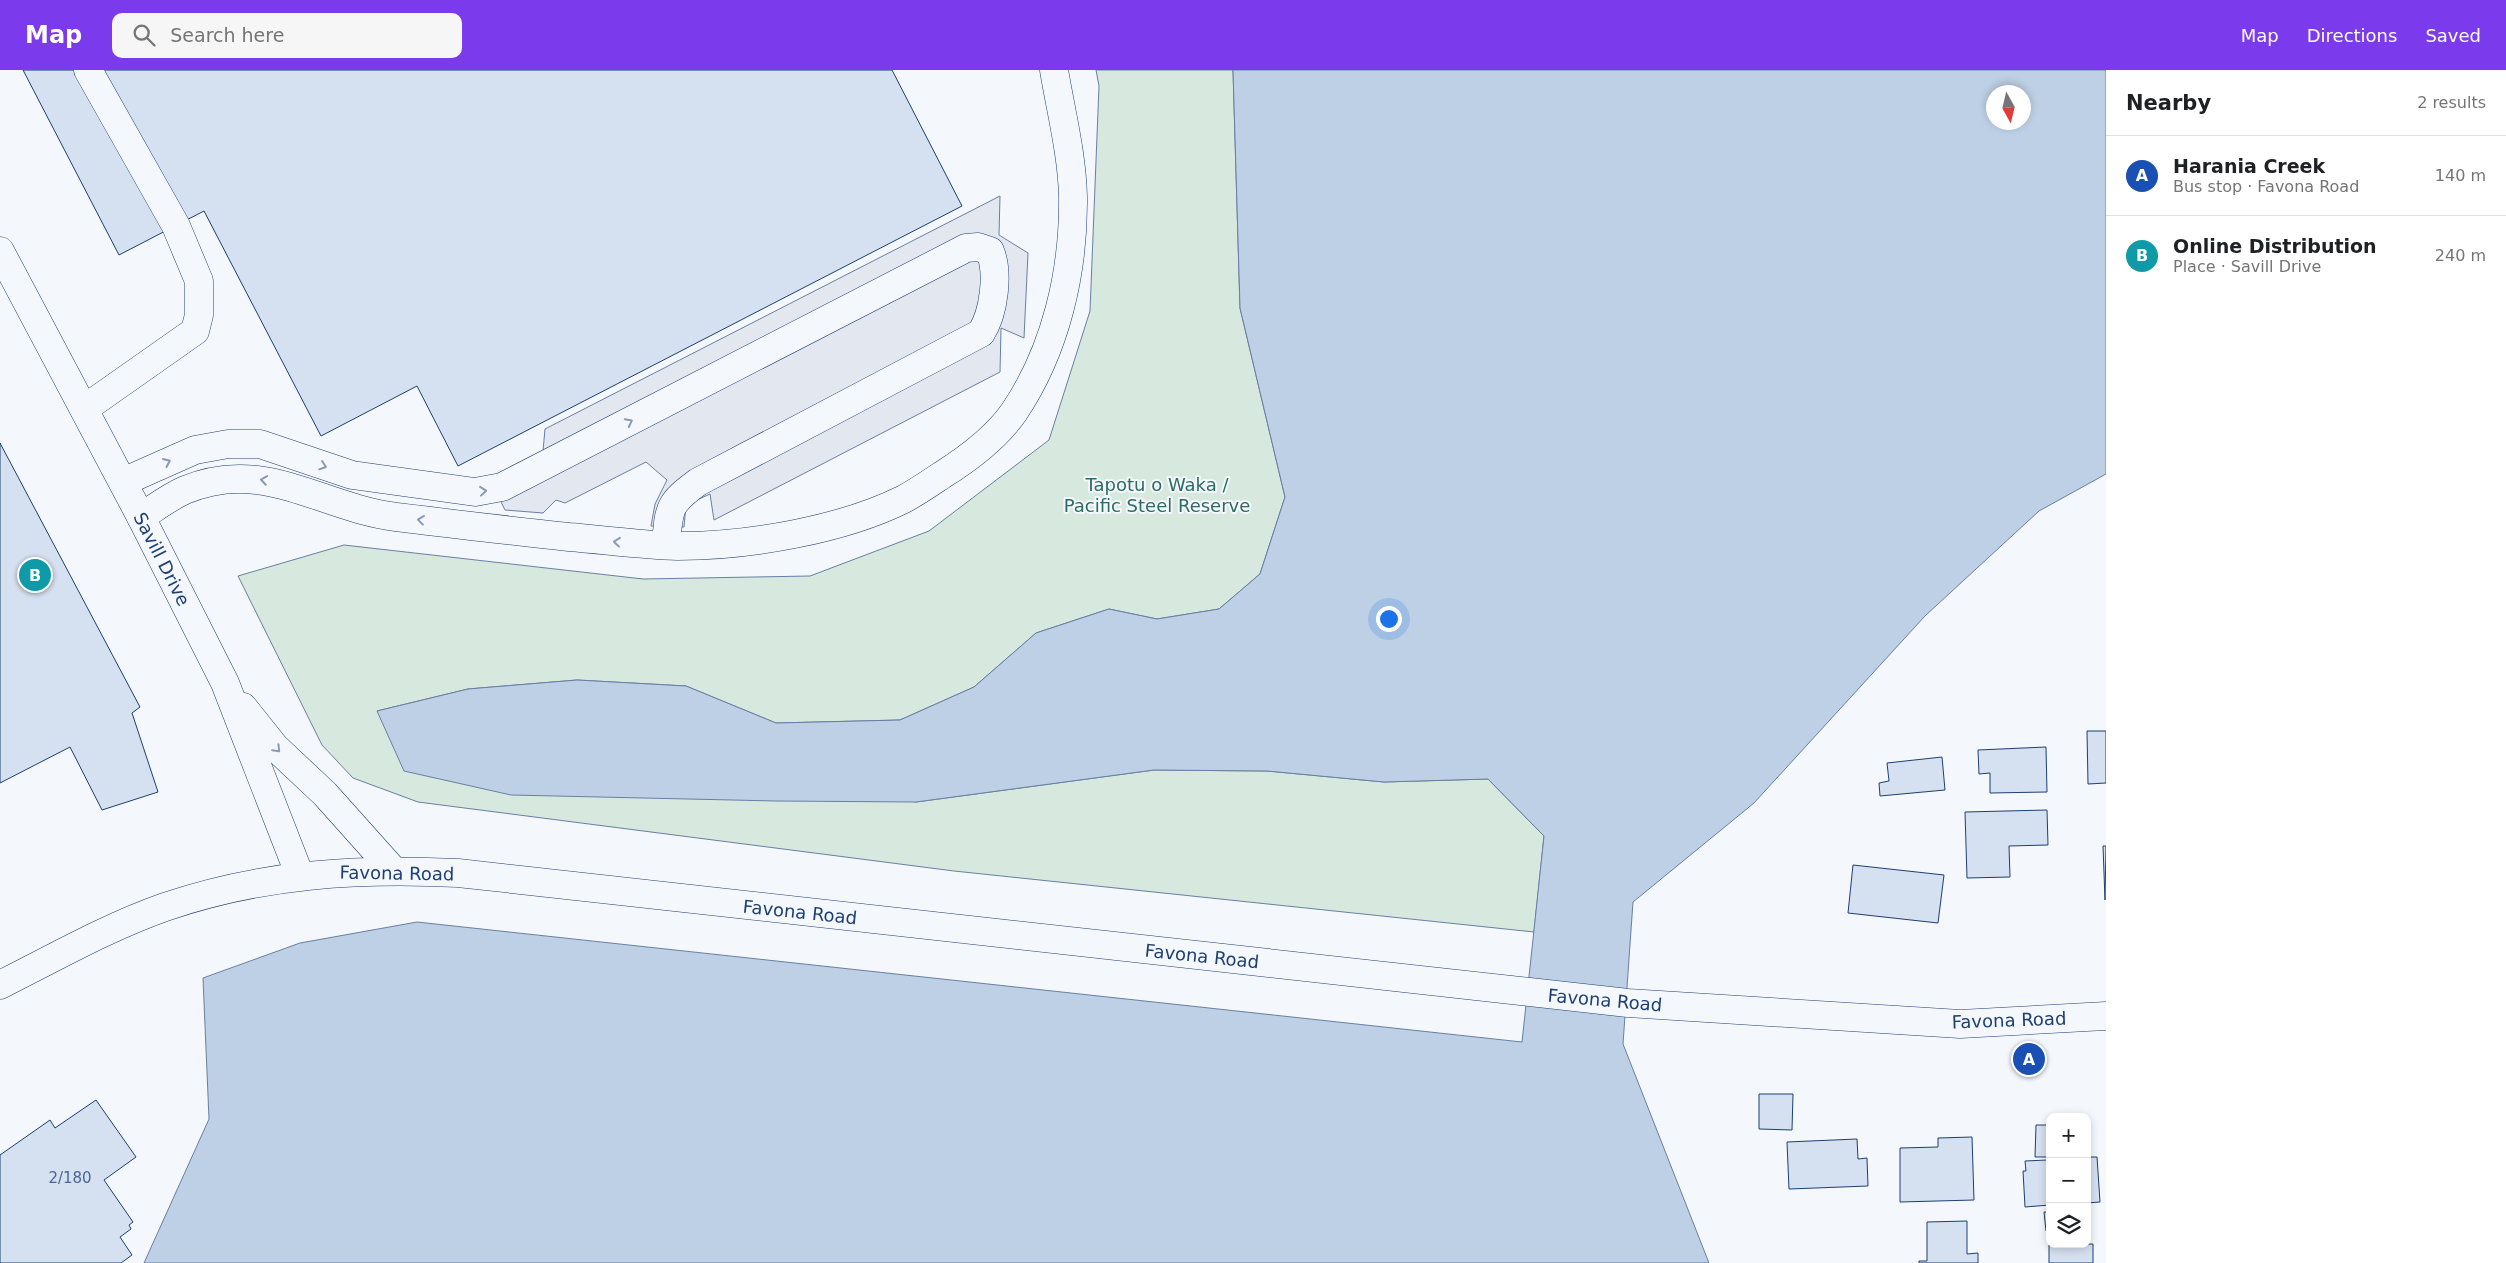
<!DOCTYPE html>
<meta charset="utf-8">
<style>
:root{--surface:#fff;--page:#f6f6f6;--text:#202124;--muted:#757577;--line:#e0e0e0;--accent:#7c3aed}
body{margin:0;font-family:"DejaVu Sans",sans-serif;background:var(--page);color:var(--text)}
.controls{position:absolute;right:15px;bottom:15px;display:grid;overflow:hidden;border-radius:10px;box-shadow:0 2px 8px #0003}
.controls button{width:45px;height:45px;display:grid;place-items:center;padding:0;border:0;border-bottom:1px solid var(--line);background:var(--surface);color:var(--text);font:25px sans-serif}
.compass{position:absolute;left:1986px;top:15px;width:45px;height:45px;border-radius:50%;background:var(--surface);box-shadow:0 2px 8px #0003;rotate:172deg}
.you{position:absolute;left:1388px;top:548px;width:18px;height:18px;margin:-12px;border:4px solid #fff;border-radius:50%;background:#1a73e8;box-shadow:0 0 0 8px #1a73e833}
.badge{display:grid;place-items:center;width:32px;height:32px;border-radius:50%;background:var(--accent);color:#fff;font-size:16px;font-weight:700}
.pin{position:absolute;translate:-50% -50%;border:2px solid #fff;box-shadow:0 1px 5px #0006}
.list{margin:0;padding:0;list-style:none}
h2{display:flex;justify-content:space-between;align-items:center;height:65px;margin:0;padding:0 20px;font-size:21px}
h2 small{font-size:16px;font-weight:400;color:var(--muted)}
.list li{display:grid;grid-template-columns:32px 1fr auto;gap:15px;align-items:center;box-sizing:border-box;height:80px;padding:0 20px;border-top:1px solid var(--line)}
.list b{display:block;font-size:19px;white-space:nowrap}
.list p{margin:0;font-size:16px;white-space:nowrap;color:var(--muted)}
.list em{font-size:16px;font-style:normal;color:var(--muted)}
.icon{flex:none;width:28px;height:28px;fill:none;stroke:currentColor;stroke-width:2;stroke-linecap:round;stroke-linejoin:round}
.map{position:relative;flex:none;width:2106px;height:1193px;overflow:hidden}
header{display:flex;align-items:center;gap:30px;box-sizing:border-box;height:70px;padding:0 25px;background:var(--accent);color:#fff}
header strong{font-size:24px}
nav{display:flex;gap:28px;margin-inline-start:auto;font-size:18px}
.search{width:350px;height:45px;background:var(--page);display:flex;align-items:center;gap:12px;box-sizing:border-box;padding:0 18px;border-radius:10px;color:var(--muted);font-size:19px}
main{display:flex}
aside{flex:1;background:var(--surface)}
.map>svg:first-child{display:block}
</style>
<header>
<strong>Map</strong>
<div class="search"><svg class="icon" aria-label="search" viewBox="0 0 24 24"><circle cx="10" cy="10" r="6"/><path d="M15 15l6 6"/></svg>Search here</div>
<nav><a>Map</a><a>Directions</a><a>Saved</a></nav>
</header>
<main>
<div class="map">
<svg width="2106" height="1193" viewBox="0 0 2106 1193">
<rect width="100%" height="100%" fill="#f4f7fb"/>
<path fill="#d7e8df" stroke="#687fa3" d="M 1096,0 L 1233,0 L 1240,238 L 1285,427 L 1260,504 L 1219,539 L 1157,549 L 1109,539 L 1036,563 L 974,617 L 900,650 L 776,653 L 686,616 L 577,610 L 468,619 L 377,641 L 916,732 L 1154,700 L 1267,701 L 1384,712 L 1488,709 L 1544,766 L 1534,862 L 954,801 L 418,732 L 353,708 L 322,675 L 238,506 L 344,475 L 643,509 L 810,506 L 929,461 L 1049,370 L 1090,241 L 1099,16 Z"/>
<path fill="#e3e8f0" stroke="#687fa3" d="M 1000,126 L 999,165 L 1028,183 L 1024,268 L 1001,258 L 1000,302 L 714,450 L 710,424 L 686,435 L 684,457 L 651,456 L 655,434 L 667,410 L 646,392 L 565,433 L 556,430 L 543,443 L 505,440 L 490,409 L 543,381 L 545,359 Z"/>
<path fill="#bed0e5" stroke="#687fa3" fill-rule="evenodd" d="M 1233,0 L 2106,0 L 2106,404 L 2039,441 L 1925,546 L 1754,733 L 1633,832 L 1623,974 L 1709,1193 L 144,1193 L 209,1049 L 203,908 L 300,873 L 417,852 L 1522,972 L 1544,766 L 1488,709 L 1384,712 L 1267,701 L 1154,700 L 916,732 L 776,731 L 511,725 L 404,701 L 377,641 L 468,619 L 577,610 L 686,616 L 776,653 L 900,650 L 974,617 L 1036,563 L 1109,539 L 1157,549 L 1219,539 L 1260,504 L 1285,427 L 1240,238 ZM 1994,22 L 2024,22 L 2024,52 L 1994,52 Z"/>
<path fill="#d5e0f0" stroke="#1d3f73" d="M 23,0 L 892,0 L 962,136 L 458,396 L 417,316 L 321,366 L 204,141 L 119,185 Z
M 0,373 L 140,637 L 132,643 L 158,722 L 102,740 L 70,677 L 0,713 Z
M 2087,661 L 2106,661 L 2106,713 L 2088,714 Z
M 2046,677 L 2047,722 L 1990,723 L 1990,703 L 1979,704 L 1978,680 Z
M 1942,687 L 1945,720 L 1880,726 L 1879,713 L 1889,711 L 1887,693 Z
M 2047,740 L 2048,775 L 2009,776 L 2010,807 L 1967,808 L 1965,742 Z
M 2103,776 L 2106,776 L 2105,830 Z
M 1853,795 L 1944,805 L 1938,853 L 1848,843 Z
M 1759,1024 L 1793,1024 L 1792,1060 L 1759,1059 Z
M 96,1030 L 136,1087 L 104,1110 L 133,1152 L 129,1155 L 131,1159 L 120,1167 L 132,1185 L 121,1193 L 0,1193 L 0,1085 L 50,1050 L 55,1058 Z
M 2036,1055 L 2050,1055 L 2050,1087 L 2035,1087 Z
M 1972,1067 L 1974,1130 L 1900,1132 L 1900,1078 L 1938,1077 L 1938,1068 Z
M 1857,1069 L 1858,1089 L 1867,1088 L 1868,1116 L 1789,1119 L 1787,1072 Z
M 2087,1087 L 2097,1087 L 2100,1132 L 2087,1133 Z
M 2047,1090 L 2047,1100 L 2050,1100 L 2050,1135 L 2025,1137 L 2023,1101 L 2026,1101 L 2025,1091 Z
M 2044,1142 L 2050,1142 L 2050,1161 L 2046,1161 Z
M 1967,1151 L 1967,1184 L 1978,1183 L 1978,1193 L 1919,1193 L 1919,1191 L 1927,1191 L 1927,1152 Z
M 2093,1174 L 2093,1193 L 2049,1193 L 2049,1175 Z"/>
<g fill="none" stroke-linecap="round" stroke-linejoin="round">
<g stroke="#1d3f73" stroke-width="29">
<path id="minor" d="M 84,339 L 195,261 L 199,245 L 199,211 L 176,156 L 88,0
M 123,412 L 195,380 L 228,374 L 260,374 L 352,405 L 475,422 L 502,417 L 966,178 L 978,177 L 990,181 C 999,203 994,243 981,263 L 698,412 C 668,434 669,438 666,475
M 141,447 C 155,438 169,427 185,420 C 264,387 319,437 396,447 C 454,454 512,461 569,467 C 606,470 642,475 678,476 C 748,476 842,460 904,429 C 917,422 930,413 942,405 C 969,388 996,368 1014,342 C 1056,280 1074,201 1073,127 C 1072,84 1061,42 1054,0"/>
</g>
<g stroke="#1d3f73" stroke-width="29">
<path id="major" d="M 0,181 L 141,447 L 225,613 L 300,806
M 243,637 L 275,677 L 325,724 L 393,800
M 0,915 C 54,888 108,857 165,837 C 261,804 358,798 458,803 L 1628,933 L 1960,954 L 2106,946"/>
</g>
<use href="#minor" stroke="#f4f7fb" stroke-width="28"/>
<use href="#major" stroke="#f4f7fb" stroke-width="28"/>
</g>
<defs><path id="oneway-chevron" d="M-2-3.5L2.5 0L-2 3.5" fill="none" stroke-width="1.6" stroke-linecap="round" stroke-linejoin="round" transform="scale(1.25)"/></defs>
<g stroke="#889bb7">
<use href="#oneway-chevron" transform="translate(629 352) rotate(-27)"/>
<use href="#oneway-chevron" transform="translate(167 392) rotate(-24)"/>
<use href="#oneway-chevron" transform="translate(323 396) rotate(19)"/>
<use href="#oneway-chevron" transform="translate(264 410) rotate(-171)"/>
<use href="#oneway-chevron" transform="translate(483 421) rotate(-6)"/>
<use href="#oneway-chevron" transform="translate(421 450) rotate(-173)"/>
<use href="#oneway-chevron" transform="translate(617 472) rotate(-174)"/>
<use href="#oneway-chevron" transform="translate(277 679) rotate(46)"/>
</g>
<g text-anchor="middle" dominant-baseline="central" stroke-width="4" stroke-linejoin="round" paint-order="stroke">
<g font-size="15" fill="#4b6792">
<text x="70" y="1108">2/180</text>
</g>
<g font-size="18" fill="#2c6c60" stroke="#f4f7fb">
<text x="1157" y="414">Tapotu o Waka /<tspan x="1157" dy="21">Pacific Steel Reserve</tspan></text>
</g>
<g font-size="18" fill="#1d3f73" stroke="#f4f7fb">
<text transform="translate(162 489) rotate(63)">Savill Drive</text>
<text transform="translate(397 803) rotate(1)">Favona Road</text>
<text transform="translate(800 842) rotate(6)">Favona Road</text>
<text transform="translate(1202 886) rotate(6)">Favona Road</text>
<text transform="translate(1605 930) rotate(5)">Favona Road</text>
<text transform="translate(2009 950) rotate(-2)">Favona Road</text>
</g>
</g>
</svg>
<div class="controls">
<button>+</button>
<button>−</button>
<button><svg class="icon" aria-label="layers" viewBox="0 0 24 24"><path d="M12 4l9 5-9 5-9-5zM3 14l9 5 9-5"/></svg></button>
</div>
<svg class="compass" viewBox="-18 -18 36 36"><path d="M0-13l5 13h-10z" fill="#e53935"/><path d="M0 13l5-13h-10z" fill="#757577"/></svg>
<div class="you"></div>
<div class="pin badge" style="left:2029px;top:989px;background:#1a4fb4">A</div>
<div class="pin badge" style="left:35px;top:505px;background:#0f9aa8">B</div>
</div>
<aside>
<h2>Nearby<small>2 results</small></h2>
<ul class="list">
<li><span class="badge" style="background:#1a4fb4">A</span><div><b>Harania Creek</b><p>Bus stop · Favona Road</p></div><em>140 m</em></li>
<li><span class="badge" style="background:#0f9aa8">B</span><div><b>Online Distribution</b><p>Place · Savill Drive</p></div><em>240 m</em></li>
</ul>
</aside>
</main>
